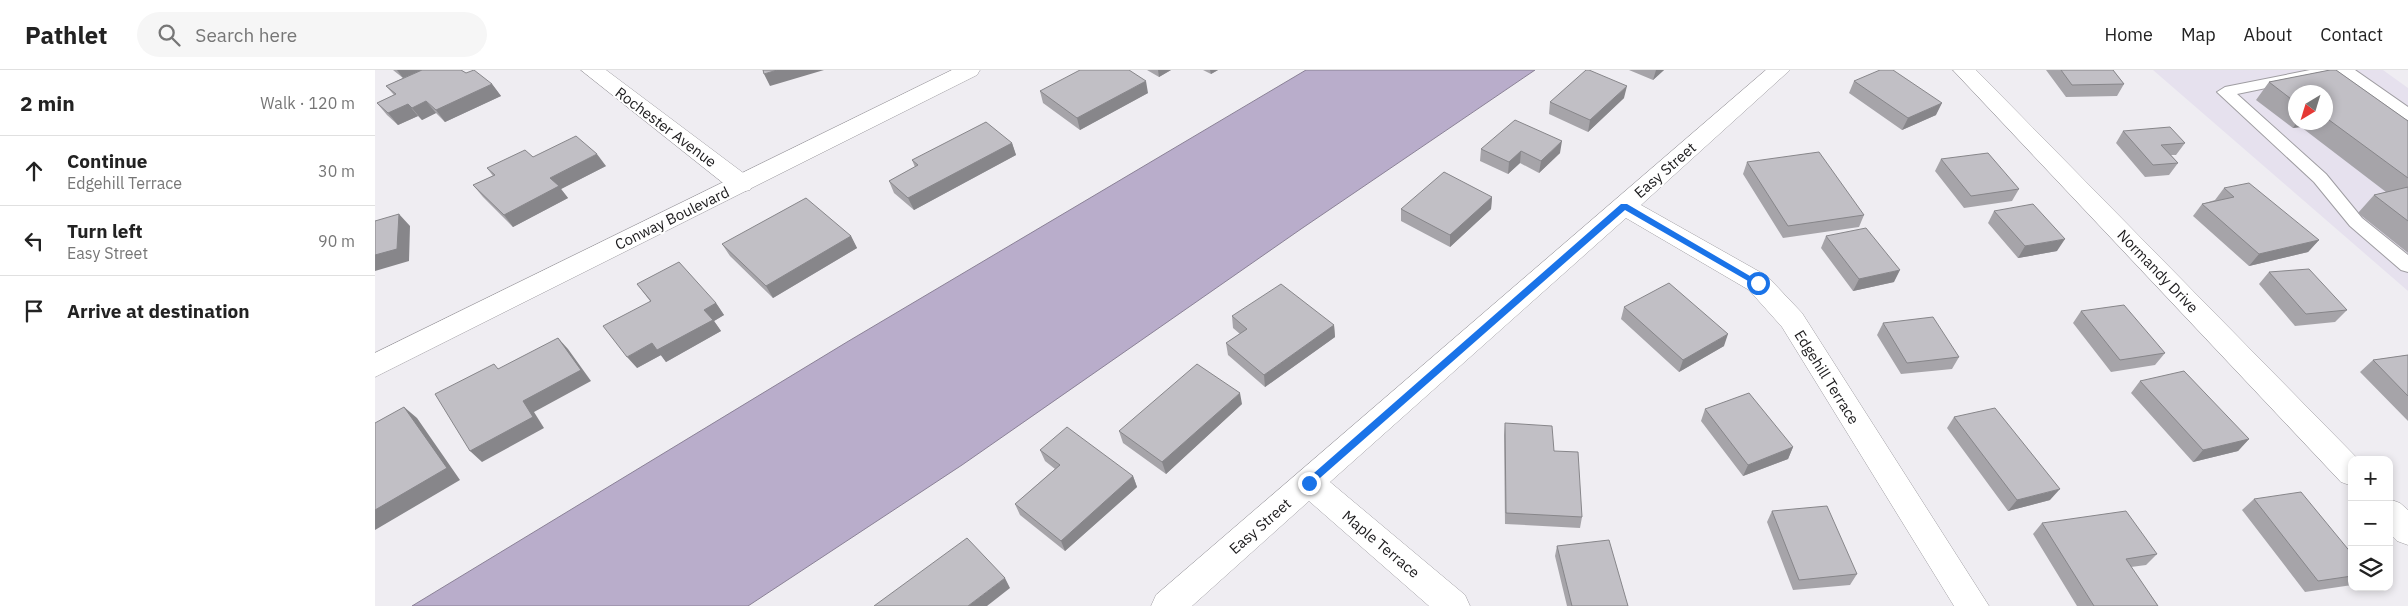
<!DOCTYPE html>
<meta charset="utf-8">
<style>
:root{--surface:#fff;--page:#f6f6f6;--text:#222;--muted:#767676;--line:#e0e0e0}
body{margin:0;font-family:"IBM Plex Sans",sans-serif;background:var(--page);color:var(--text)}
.controls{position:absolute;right:15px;bottom:15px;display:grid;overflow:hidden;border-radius:10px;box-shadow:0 2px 8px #0003}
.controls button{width:45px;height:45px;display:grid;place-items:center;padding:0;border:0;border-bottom:1px solid var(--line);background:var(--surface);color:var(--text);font:25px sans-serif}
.compass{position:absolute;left:1913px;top:15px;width:45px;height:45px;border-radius:50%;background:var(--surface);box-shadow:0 2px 8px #0003;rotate:218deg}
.stop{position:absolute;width:15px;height:15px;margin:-11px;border:4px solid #1a73e8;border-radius:50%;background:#fff}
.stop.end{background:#1a73e8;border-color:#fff;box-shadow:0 1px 5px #0008}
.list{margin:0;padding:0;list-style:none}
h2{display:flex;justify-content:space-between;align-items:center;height:65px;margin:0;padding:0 20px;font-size:21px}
h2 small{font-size:16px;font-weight:400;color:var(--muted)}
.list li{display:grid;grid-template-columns:32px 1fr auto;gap:15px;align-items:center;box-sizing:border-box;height:70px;padding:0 20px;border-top:1px solid var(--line)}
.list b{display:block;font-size:19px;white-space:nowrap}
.list p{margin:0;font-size:16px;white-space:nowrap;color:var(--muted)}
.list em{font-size:16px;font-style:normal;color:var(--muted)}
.icon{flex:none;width:28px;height:28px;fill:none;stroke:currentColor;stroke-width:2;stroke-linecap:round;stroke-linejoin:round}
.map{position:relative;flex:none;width:2033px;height:536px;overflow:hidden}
header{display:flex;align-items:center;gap:30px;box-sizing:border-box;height:70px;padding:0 25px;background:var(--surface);border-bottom:1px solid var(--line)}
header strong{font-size:24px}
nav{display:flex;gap:28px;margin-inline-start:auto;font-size:18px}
.search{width:350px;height:45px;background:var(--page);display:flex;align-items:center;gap:12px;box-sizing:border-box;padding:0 18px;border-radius:28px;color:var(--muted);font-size:19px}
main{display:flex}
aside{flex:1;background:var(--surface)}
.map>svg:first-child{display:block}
</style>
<header>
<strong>Pathlet</strong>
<div class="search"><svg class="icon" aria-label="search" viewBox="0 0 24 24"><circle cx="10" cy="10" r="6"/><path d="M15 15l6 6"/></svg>Search here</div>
<nav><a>Home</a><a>Map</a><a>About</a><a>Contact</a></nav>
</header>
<main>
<aside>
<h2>2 min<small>Walk · 120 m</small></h2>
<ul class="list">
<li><svg class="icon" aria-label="ahead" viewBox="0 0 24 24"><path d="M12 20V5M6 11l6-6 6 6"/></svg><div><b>Continue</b><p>Edgehill Terrace</p></div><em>30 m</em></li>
<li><svg class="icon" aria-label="left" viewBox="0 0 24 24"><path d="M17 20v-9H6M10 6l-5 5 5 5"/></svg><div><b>Turn left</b><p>Easy Street</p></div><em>90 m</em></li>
<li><svg class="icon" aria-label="arrive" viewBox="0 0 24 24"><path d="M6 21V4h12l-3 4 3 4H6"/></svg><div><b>Arrive at destination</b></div></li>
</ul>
</aside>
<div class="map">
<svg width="2033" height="536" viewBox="0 0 2033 536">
<rect width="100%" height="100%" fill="#efedf2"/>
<path fill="#e6e1ee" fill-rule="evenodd" d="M 1778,0 L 2008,0 L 2033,18 L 2033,221 ZM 1920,22 L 1950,22 L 1950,52 L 1920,52 Z"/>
<path fill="#b9adcb" stroke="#8a8196" d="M 931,0 L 1160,0 L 926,159 L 587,395 L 373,536 L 37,536 L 472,272 Z"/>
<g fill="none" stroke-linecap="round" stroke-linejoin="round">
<g stroke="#9f9da2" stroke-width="2">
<path id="service" d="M 1935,0 L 1980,0 L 2033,37 L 2033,50 L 2027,49 L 1964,3 L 1862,24 L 1951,104 L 1987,148 L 2033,185 L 2033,202 L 2026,200 L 1975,156 L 1939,112 L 1842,22 L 1850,17 Z"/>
</g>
<g stroke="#9f9da2" stroke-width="1">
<path id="minor" d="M 206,0 L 231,0 L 375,108 L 378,114 L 375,120 L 366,122 L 357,120 Z
M 1391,0 L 1415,0 L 1266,135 L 1392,206 L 1427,243 L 1614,536 L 1579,536 L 1407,257 L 1374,220 L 1251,148 L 955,412 L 1090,525 L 1095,536 L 1054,536 L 934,431 L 817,536 L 776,536 L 781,525 Z
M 1578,0 L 1601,0 L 1984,390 L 1977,390 L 1977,416 L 1966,412 Z
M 2014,429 L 2025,433 L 2033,440 L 2033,475 L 2022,471 L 2014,463 Z"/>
</g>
<g stroke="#9f9da2" stroke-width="1">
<path id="tertiary" d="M 577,0 L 605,0 L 602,5 L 0,307 L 0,283 Z"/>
</g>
<use href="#service" fill="#fff" fill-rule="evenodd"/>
<use href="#minor" fill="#fff" fill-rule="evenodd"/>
<use href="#tertiary" fill="#fff" fill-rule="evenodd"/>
</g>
<path fill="#a6a4a9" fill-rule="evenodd" d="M 18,0 L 86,0 L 91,3 L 117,14 L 126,26 L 70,52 L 61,43 L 47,50 L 43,46 L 23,55 L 12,45 L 2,33 L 19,25 L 11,16 L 28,8 Z
M 772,0 L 796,0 L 784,7 Z
M 828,0 L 843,0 L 836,4 Z
M 1254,0 L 1289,0 L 1278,10 Z
M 1671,0 L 1738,0 L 1749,14 L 1742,26 L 1691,27 Z
M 1955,0 L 1961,0 L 2033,51 L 2033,183 L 1983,143 L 1999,125 L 2011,122 L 1926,57 L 1918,58 L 1881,30 L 1894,12 ZM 1920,22 L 1950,22 L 1950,52 L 1920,52 Z
M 1479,11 L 1561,45 L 1527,60 L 1474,23 Z
M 665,21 L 773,23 L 705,60 L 668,33 Z
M 1249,28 L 1213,62 L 1174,44 L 1175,32 Z
M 1748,61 L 1810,73 L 1801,85 L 1796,85 L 1803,93 L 1794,105 L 1770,107 L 1741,73 Z
M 637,73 L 641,85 L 539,140 L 519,123 L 514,111 L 540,97 L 537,90 Z
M 1106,79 L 1185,83 L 1164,103 L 1145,93 L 1133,104 L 1105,91 Z
M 158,87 L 231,96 L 186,119 L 193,128 L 138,157 L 108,127 L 98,115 L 118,106 L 112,98 Z
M 1566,89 L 1644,119 L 1637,131 L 1589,138 L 1560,101 Z
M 1372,92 L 1489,145 L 1484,157 L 1408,168 L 1368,104 Z
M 1849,118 L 1944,170 L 1933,182 L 1874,196 L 1818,146 L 1827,134 L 1840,130 Z
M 1117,127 L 1116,139 L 1075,177 L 1026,151 L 1026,139 Z
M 1619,141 L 1682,181 L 1643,188 L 1613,153 Z
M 476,166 L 482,178 L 398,228 L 355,186 L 347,174 Z
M 1451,166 L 1519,212 L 1478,221 L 1446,178 Z
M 1894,202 L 1972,240 L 1960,252 L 1920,256 L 1884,214 Z
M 262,214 L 341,233 L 349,245 L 339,251 L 346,261 L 291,292 L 286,285 L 262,298 L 275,231 Z
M 1249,237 L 1349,276 L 1304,302 L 1246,249 Z
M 1706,241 L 1790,283 L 1780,295 L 1736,302 L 1698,253 Z
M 857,246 L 959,255 L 960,267 L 890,317 L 853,285 L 851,273 L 865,264 L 858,258 Z
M 1508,253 L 1584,287 L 1577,299 L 1526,304 L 1502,265 Z
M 2033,285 L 2033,351 L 1985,302 L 1998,290 Z
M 1765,311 L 1874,369 L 1863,381 L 1818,392 L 1756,323 Z
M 867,334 L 791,404 L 748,373 L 744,361 Z
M 1330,339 L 1418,377 L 1413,389 L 1368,406 L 1326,351 Z
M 1579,347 L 1675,430 L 1633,441 L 1572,358 Z
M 1130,353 L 1179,381 L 1207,447 L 1205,458 L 1130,454 L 1129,365 Z
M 665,380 L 758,406 L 762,417 L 690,481 L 645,445 L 640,434 L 680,399 L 670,391 Z
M 1879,429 L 1977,484 L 1977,515 L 1930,522 L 1867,440 Z
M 1397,441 L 1482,504 L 1475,515 L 1418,520 L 1392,452 Z
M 1667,453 L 1782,484 L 1771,495 L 1756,497 L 1783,536 L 1702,536 L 1658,464 Z
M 1182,476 L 1253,536 L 1192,536 L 1180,486 Z"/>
<path fill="#87868a" d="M 22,0 L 47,0 L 28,8 Z
M 402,0 L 449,0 L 395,16 L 389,4 Z
M 783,0 L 796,0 L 784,7 Z
M 835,0 L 843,0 L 836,4 Z
M 1281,0 L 1289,0 L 1278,10 Z
M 771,11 L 773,23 L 705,60 L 702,48 Z
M 117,14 L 126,26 L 70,52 L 61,40 Z
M 1252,16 L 1249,28 L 1213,62 L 1215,50 Z
M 51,31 L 61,43 L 47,50 L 37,38 Z
M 1567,33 L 1561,45 L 1527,60 L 1533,48 Z
M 33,34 L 43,46 L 23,55 L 13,43 Z
M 1922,52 L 1929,52 L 1926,57 L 1918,58 Z
M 1187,71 L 1185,83 L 1164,103 L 1166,91 Z
M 637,73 L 641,85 L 539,140 L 533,128 Z
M 1146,81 L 1145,93 L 1133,104 L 1134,92 Z
M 222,84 L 231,96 L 186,119 L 193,128 L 138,157 L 129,145 L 175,108 Z
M 1117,127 L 1116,139 L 1075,177 L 1075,165 Z
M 24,144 L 35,156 L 34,191 L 0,201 L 0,185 Z
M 476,166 L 482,178 L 398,228 L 391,216 Z
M 1690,169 L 1682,181 L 1643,188 L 1650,176 Z
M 1944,170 L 1933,182 L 1874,196 L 1884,184 Z
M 1525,200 L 1519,212 L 1478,221 L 1484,209 Z
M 341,233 L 349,245 L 339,251 L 346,261 L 291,292 L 282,280 L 329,240 Z
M 959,255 L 960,267 L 890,317 L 889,305 Z
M 1353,264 L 1349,276 L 1304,302 L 1308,290 Z
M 183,268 L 193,279 L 216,311 L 159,342 L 169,358 L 107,392 L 95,381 Z
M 277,273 L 286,285 L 262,298 L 252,287 Z
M 865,323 L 867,334 L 791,404 L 787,392 Z
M 29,337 L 42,348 L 85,410 L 0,460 L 0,440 Z
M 1874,369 L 1863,381 L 1818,392 L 1828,380 Z
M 1418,377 L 1413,389 L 1368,406 L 1373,395 Z
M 758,406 L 762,417 L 690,481 L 686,471 Z
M 1685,419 L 1675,430 L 1633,441 L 1642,430 Z
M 630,508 L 635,518 L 612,536 L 593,536 Z"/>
<path fill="#c1bfc5" stroke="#87868a" d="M 47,0 L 86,0 L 91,3 L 99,0 L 117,14 L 61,40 L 51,31 L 37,38 L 33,34 L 13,43 L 2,33 L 21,24 L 11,16 Z
M 388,0 L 402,0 L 389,4 Z
M 705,0 L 754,0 L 771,11 L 702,48 L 665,21 Z
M 1211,0 L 1214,0 L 1252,16 L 1215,50 L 1175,32 Z
M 1505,0 L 1518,0 L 1567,33 L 1533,48 L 1479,11 Z
M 1686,0 L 1738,0 L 1749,14 L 1697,15 Z
M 1955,0 L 1961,0 L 2033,51 L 2033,108 L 1950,47 L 1950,22 L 1920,22 L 1920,32 L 1894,12 Z
M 1140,50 L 1187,71 L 1166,91 L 1146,81 L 1134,92 L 1106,79 Z
M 611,52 L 637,73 L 533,128 L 514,111 L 543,95 L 537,90 Z
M 1795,57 L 1810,73 L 1786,75 L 1803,93 L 1778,95 L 1748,61 Z
M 201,66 L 222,84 L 175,108 L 184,116 L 129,145 L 98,115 L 120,105 L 112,98 L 150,80 L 158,87 Z
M 1444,82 L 1489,145 L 1413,156 L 1372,92 Z
M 1613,83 L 1644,119 L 1596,126 L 1566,89 Z
M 1069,102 L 1117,127 L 1075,165 L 1026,139 Z
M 1874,113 L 1944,170 L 1884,184 L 1827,134 L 1859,127 L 1849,118 Z
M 2033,117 L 2033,151 L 1999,125 Z
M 431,128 L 476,166 L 391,216 L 347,174 Z
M 1658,134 L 1690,169 L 1650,176 L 1619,141 Z
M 24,144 L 22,179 L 0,185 L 0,151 Z
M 1491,158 L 1525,200 L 1484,209 L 1451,166 Z
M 304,192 L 341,233 L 329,240 L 338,250 L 282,280 L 277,273 L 252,287 L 228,256 L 276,231 L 262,214 Z
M 1934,199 L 1972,240 L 1931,244 L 1894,202 Z
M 1294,213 L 1353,264 L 1308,290 L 1249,237 Z
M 906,214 L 959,255 L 889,305 L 851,273 L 872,259 L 857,246 Z
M 1749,235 L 1790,283 L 1745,290 L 1706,241 Z
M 1558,247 L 1584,287 L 1532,293 L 1508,253 Z
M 183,268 L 206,300 L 148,331 L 158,347 L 95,381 L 60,324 L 119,294 L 123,299 Z
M 2033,285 L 2033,326 L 1998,290 Z
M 822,294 L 865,323 L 787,392 L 744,361 Z
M 1809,301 L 1874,369 L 1828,380 L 1765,311 Z
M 1374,323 L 1418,377 L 1373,395 L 1330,339 Z
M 29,337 L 72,398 L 0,440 L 0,353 Z
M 1620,338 L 1685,419 L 1642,430 L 1579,347 Z
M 1130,353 L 1177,356 L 1179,381 L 1203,382 L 1207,447 L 1131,443 Z
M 692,357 L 758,406 L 686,471 L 640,434 L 685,395 L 665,380 Z
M 1926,422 L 1977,484 L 1977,506 L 1943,511 L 1879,429 Z
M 1452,436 L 1482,504 L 1424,510 L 1397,441 Z
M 1751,441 L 1782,484 L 1751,489 L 1783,536 L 1719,536 L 1667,453 Z
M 592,468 L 630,508 L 593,536 L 499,536 Z
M 1234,470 L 1253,536 L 1197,536 L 1182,476 Z"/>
<path fill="#1a73e8" d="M 1246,134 L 1252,134 L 1387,213 L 1380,215 L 1250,140 L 937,415 L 931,415 L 931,410 Z"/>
<g text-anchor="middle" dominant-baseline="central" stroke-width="4" stroke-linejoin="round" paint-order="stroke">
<g font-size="15" fill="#1b1a1c" stroke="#fff">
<text transform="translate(291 57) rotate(37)">Rochester Avenue</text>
<text transform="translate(1290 100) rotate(-41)">Easy Street</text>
<text transform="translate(297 148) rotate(-26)">Conway Boulevard</text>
<text transform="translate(1783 201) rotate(46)">Normandy Drive</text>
<text transform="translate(1452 307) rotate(58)">Edgehill Terrace</text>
<text transform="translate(885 456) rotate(-41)">Easy Street</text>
<text transform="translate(1006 474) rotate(40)">Maple Terrace</text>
</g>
</g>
</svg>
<div class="controls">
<button>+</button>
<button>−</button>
<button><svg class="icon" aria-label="layers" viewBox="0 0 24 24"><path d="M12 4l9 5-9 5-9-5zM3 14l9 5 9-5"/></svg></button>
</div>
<svg class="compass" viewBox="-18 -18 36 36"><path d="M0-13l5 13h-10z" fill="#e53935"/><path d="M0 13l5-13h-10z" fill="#767676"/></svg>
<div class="stop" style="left:1383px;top:213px"></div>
<div class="stop end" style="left:934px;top:413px"></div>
</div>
</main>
